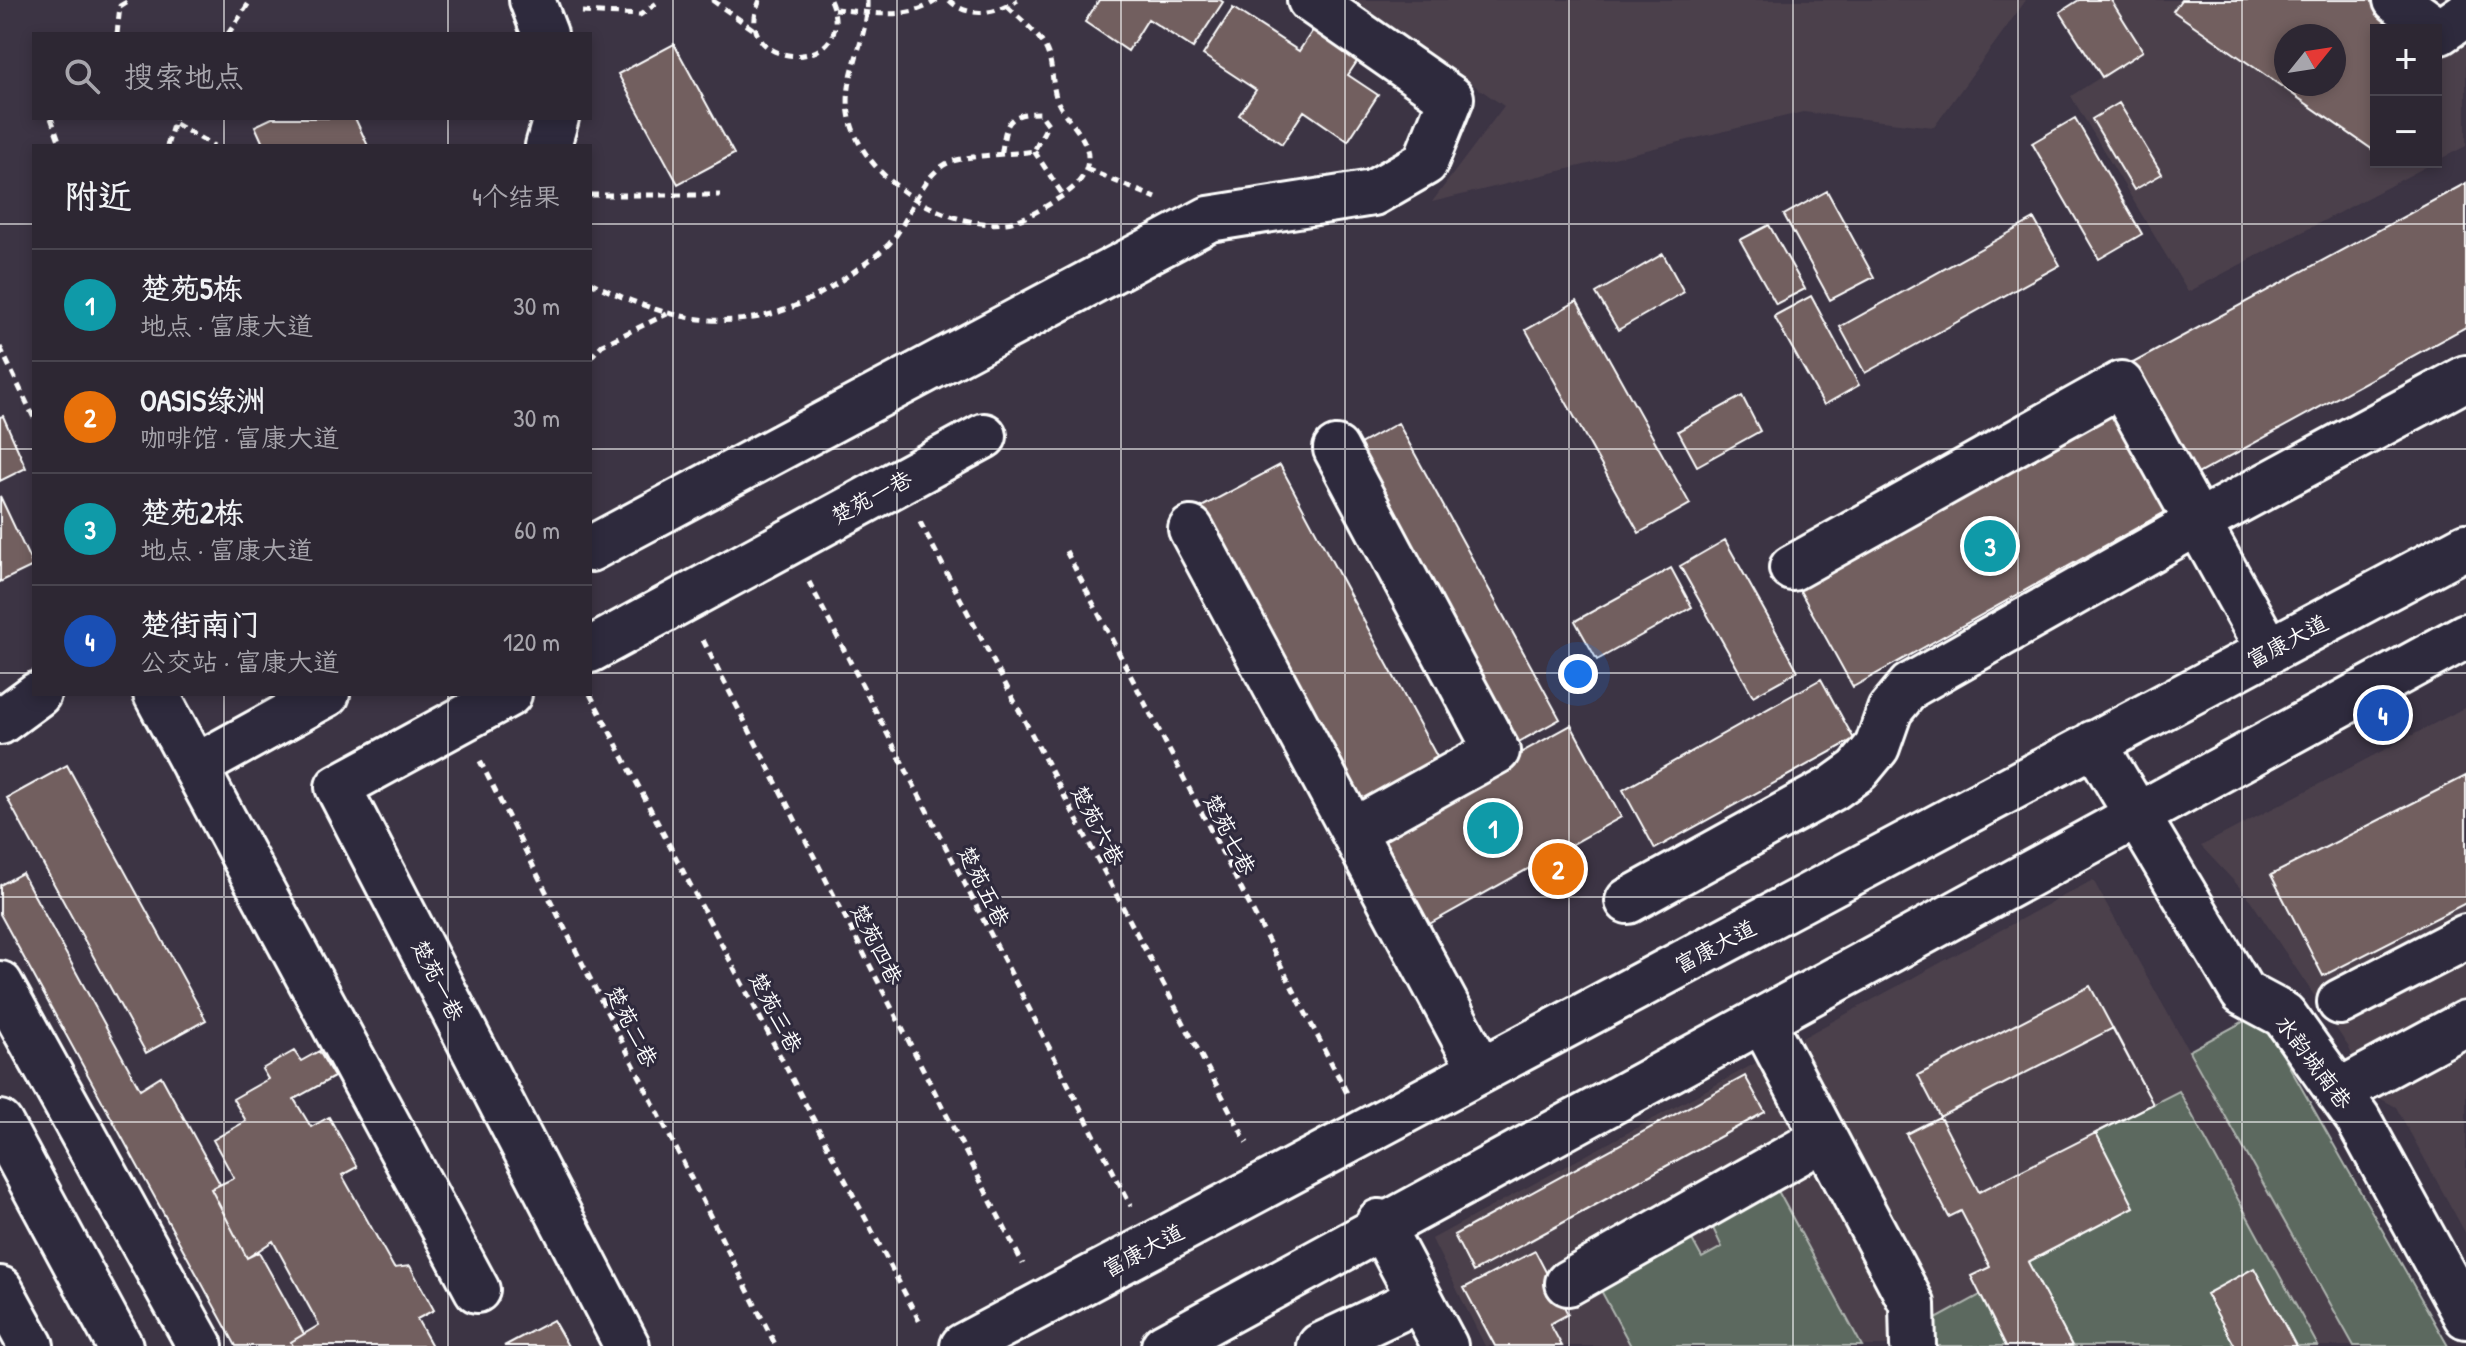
<!DOCTYPE html>
<html lang="zh">
<meta charset="utf-8">
<style>
:root{--surface:#2d2733;--page:#352f3b;--text:#f1f3f6;--muted:#a7a5ac;--line:#48444e;--accent:#95b2f1}
body{margin:0;font-family:"Patrick Hand","LXGW WenKai TC",sans-serif;background:var(--page);color:var(--text)}
.controls{position:absolute;right:24px;top:24px;display:grid;overflow:hidden;border-radius:0px;box-shadow:0 4px 12px #0003}
.controls button{width:72px;height:72px;display:grid;place-items:center;padding:0;border:0;border-bottom:2px solid var(--line);background:var(--surface);color:var(--text);font:40px sans-serif}
.compass{position:absolute;left:2274px;top:24px;width:72px;height:72px;border-radius:50%;background:var(--surface);box-shadow:0 4px 12px #0003;rotate:60deg}
.you{position:absolute;left:1578px;top:674px;width:28px;height:28px;margin:-20px;border:6px solid #fff;border-radius:50%;background:#1a73e8;box-shadow:0 0 0 12px #1a73e833}
.badge{display:grid;place-items:center;width:52px;height:52px;border-radius:50%;background:var(--accent);color:#fff;font-size:26px;font-weight:700}
.pin{position:absolute;translate:-50% -50%;border:4px solid #fff;box-shadow:0 2px 8px #0006}
.list{margin:0;padding:0;list-style:none}
h2{display:flex;justify-content:space-between;align-items:center;height:104px;margin:0;padding:0 32px;font-size:34px}
h2 small{font-size:26px;font-weight:400;color:var(--muted)}
.list li{display:grid;grid-template-columns:52px 1fr auto;gap:24px;align-items:center;box-sizing:border-box;height:112px;padding:0 32px;border-top:2px solid var(--line)}
.list b{display:block;font-size:30px;white-space:nowrap}
.list p{margin:0;font-size:26px;white-space:nowrap;color:var(--muted)}
.list em{font-size:26px;font-style:normal;color:var(--muted)}
.icon{flex:none;width:44px;height:44px;fill:none;stroke:currentColor;stroke-width:2;stroke-linecap:round;stroke-linejoin:round}
.map{position:relative;flex:none;width:2466px;height:1346px;overflow:hidden}
.search{position:absolute;background:var(--surface);box-shadow:0 4px 12px #0003;left:32px;top:32px;width:560px;height:88px;display:flex;align-items:center;gap:20px;box-sizing:border-box;padding:0 28px;border-radius:0px;color:var(--muted);font-size:30px}
.panel{position:absolute;background:var(--surface);box-shadow:0 4px 12px #0003;left:32px;top:144px;width:560px;height:552px;border-radius:0px}
.map>svg:first-child{display:block}
</style>
<div class="map">
<svg width="2466" height="1346" viewBox="0 0 2466 1346">
<rect width="100%" height="100%" fill="#3c3444"/>
<filter id="ink" filterUnits="userSpaceOnUse"><feTurbulence type="fractalNoise" baseFrequency=".0125" numOctaves="2"/><feDisplacementMap in="SourceGraphic" scale="16" xChannelSelector="R" yChannelSelector="G"/><feConvolveMatrix kernelMatrix="1 2 1 2 8 2 1 2 1" color-interpolation-filters="sRGB"/></filter>
<g filter="url(#ink)">
<path fill="#4c414c" fill-rule="evenodd" d="M 1351,0 L 2026,0 L 1934,127 L 1803,112 L 1432,202 L 1504,106 Z
M 2079,0 L 2466,0 L 2466,146 L 2436,161 L 2436,30 L 2376,30 L 2376,162 L 2435,162 L 2188,292 L 2071,96 L 2101,77 L 2060,12 ZM 2286,36 L 2334,36 L 2334,84 L 2286,84 Z
M 2466,707 L 2466,1234 L 2396,1107 L 2369,1092 L 2348,1046 L 2247,895 L 2201,846 Z
M 2093,880 L 2354,1346 L 1485,1346 L 1432,1239 Z"/>
<path fill="#5c695f" stroke="#aeb4af" stroke-width="2" d="M 2259,1013 L 2448,1346 L 2354,1346 L 2189,1051 Z
M 2179,1091 L 2318,1346 L 2072,1346 L 2028,1262 L 2134,1207 L 2096,1133 Z
M 1777,1189 L 1862,1346 L 1631,1346 L 1598,1285 L 1690,1236 L 1702,1258 L 1722,1247 L 1711,1224 Z
M 1980,1295 L 2006,1346 L 1936,1346 L 1925,1325 Z"/>
<path fill="#725e5f" stroke="#fff" stroke-width="2" fill-rule="evenodd" d="M 1099,0 L 1220,0 L 1223,2 L 1193,48 L 1148,19 L 1128,51 L 1085,22 Z
M 2079,0 L 2111,0 L 2143,51 L 2102,77 L 2060,12 Z
M 2181,0 L 2430,0 L 2409,30 L 2376,30 L 2376,152 L 2173,11 ZM 2286,36 L 2334,36 L 2334,84 L 2286,84 Z
M 1233,8 L 1299,51 L 1321,18 L 1366,48 L 1348,75 L 1378,95 L 1348,141 L 1304,111 L 1282,144 L 1239,115 L 1256,90 L 1203,55 Z
M 674,44 L 734,154 L 678,184 L 618,74 Z
M 2119,103 L 2162,174 L 2134,190 L 2092,119 Z
M 272,118 L 355,118 L 368,146 L 264,146 L 255,126 Z
M 2075,118 L 2142,234 L 2099,259 L 2032,143 Z
M 2466,183 L 2466,327 L 2196,475 L 2133,363 Z
M 1827,191 L 1874,277 L 1830,300 L 1784,215 Z
M 2034,219 L 2060,265 L 1865,373 L 1840,327 Z
M 1769,225 L 1805,289 L 1776,304 L 1740,240 Z
M 1663,254 L 1684,292 L 1618,330 L 1596,293 Z
M 1811,296 L 1859,385 L 1824,405 L 1774,316 Z
M 1577,301 L 1690,504 L 1639,533 L 1526,330 Z
M 1742,396 L 1760,431 L 1697,466 L 1678,431 Z
M 2126,405 L 2181,503 L 1853,687 L 1799,589 Z
M 3,416 L 26,468 L 0,481 L 0,417 Z
M 1398,423 L 1560,719 L 1515,744 L 1353,448 Z
M 1280,465 L 1442,766 L 1354,813 L 1192,512 Z
M 0,496 L 33,566 L 0,582 Z
M 1725,540 L 1798,671 L 1753,696 L 1680,566 Z
M 1671,568 L 1692,607 L 1597,660 L 1575,621 Z
M 1821,679 L 1854,739 L 1655,849 L 1623,790 Z
M 1571,725 L 1621,817 L 1415,932 L 1364,839 Z
M 67,765 L 206,1020 L 146,1053 L 7,798 Z
M 2466,776 L 2466,903 L 2323,976 L 2271,875 Z
M 22,873 L 140,1089 L 161,1076 L 220,1184 L 211,1189 L 247,1258 L 259,1252 L 304,1334 L 291,1342 L 293,1346 L 236,1346 L 0,914 L 0,885 Z
M 2090,986 L 2153,1104 L 1979,1192 L 1918,1075 Z
M 2113,1028 L 2153,1104 L 2096,1133 L 2134,1207 L 2028,1262 L 2072,1346 L 2006,1346 L 1971,1276 L 1990,1267 L 1961,1211 L 1949,1217 L 1906,1134 Z
M 294,1051 L 301,1061 L 319,1051 L 334,1077 L 294,1099 L 311,1127 L 329,1117 L 357,1167 L 342,1175 L 394,1268 L 410,1266 L 434,1310 L 417,1319 L 432,1346 L 293,1346 L 291,1342 L 319,1325 L 273,1241 L 247,1258 L 211,1189 L 234,1178 L 213,1140 L 246,1121 L 233,1099 L 268,1079 L 262,1069 Z
M 1745,1076 L 1765,1112 L 1473,1272 L 1454,1235 Z
M 1535,1251 L 1568,1314 L 1550,1324 L 1562,1346 L 1495,1346 L 1464,1288 Z
M 2254,1268 L 2296,1346 L 2235,1346 L 2206,1294 Z
M 553,1320 L 568,1346 L 504,1346 Z"/>
<g fill="none" stroke-linecap="round" stroke-linejoin="round">
<g stroke="#fff" stroke-width="50">
<path id="minor" d="M 532,0 L 545,34
M 2396,0 L 2440,32 L 2466,14
M 548,146 L 556,118
M 1336,449 L 1497,751 L 1353,831
M 1191,529 L 1481,1070
M 590,549 L 1209,219 L 1373,193 L 1425,163 L 1451,98 L 1310,0
M 1792,568 L 2121,384 L 2269,651
M 590,650 L 984,436
M 156,694 L 477,1290
M 509,694 L 338,787 L 627,1346
M 0,722 L 38,694
M 2094,743 L 2243,993 L 2284,1015 L 2358,1119 L 2466,1316
M 195,767 L 327,694
M 1628,901 L 1833,788 L 1858,770 L 1877,747 L 1890,710 L 1910,686 L 2197,523 L 2466,378
M 0,984 L 200,1346
M 2340,1002 L 2466,937
M 1762,1020 L 1912,1304 L 1913,1346
M 2338,1092 L 2466,1023
M 0,1123 L 120,1346
M 1379,1222 L 1445,1346
M 1568,1283 L 1824,1138
M 0,1289 L 31,1346
M 963,1346 L 2466,546
M 1164,1346 L 2466,636
M 1320,1346 L 1420,1299"/>
</g>
<path stroke="#fff" stroke-width="5" stroke-dasharray="8 6" stroke-linecap="butt" d="M 712,0 L 757,32
M 760,0 C 727,73 863,75 830,0
M 867,0 C 869,39 843,73 849,113 C 858,176 946,231 1006,223 C 1022,221 1042,209 1056,200 C 1071,191 1087,179 1088,159 C 1089,136 1065,120 1057,100 C 1051,84 1054,63 1045,47 C 1037,32 1020,19 1008,7
M 949,0 C 968,19 997,14 1018,0
M 834,9 C 869,12 907,22 937,0
M 582,12 L 640,15 L 661,0
M 117,34 L 120,6 L 130,0
M 228,34 L 251,0
M 51,118 L 61,146
M 175,124 L 214,146
M 167,146 L 175,118
M 1034,151 L 1063,195
M 1086,169 L 1156,198
M 590,195 L 720,195
M 590,282 C 681,328 759,340 846,277 C 860,267 877,256 889,244 C 911,220 916,183 944,165 C 961,154 1011,155 1034,151 L 1048,124 L 1040,113 C 1004,113 1006,126 1001,157
M 0,347 L 34,418
M 590,358 L 602,345 L 667,314
M 920,522 L 1247,1143
M 1066,551 L 1347,1093
M 809,582 L 1131,1206
M 703,640 L 1023,1264
M 590,694 L 922,1326
M 480,761 L 776,1346"/>
<use href="#minor" stroke="#2f2a3d" stroke-width="44"/>
</g>
</g>
<path fill="none" stroke="#fff" stroke-width="2" stroke-opacity="0.55" d="M 224,0 L 224,34M 448,0 L 448,34M 673,0 L 673,1346M 897,0 L 897,1346M 1121,0 L 1121,1346M 1345,0 L 1345,1346M 1569,0 L 1569,1346M 1793,0 L 1793,1346M 2018,0 L 2018,1346M 2242,0 L 2242,1346M 224,118 L 224,146M 448,118 L 448,146M 0,224 L 34,224M 590,224 L 2466,224M 0,449 L 34,449M 590,449 L 2466,449M 0,673 L 34,673M 590,673 L 2466,673M 224,694 L 224,1346M 448,694 L 448,1346M 0,897 L 2466,897M 0,1122 L 2466,1122"/>
<g text-anchor="middle" dominant-baseline="central" stroke-width="6" stroke-linejoin="round" paint-order="stroke">
<g font-size="22" fill="#fff" stroke="#2f2a3d">
<text transform="translate(871 497) rotate(-28)">楚苑一巷</text>
<text transform="translate(2287 641) rotate(-28)">富康大道</text>
<text transform="translate(1098 825) rotate(62)">楚苑六巷</text>
<text transform="translate(1230 834) rotate(63)">楚苑七巷</text>
<text transform="translate(984 886) rotate(63)">楚苑五巷</text>
<text transform="translate(877 944) rotate(63)">楚苑四巷</text>
<text transform="translate(1715 946) rotate(-28)">富康大道</text>
<text transform="translate(438 980) rotate(63)">楚苑一巷</text>
<text transform="translate(776 1012) rotate(62)">楚苑三巷</text>
<text transform="translate(632 1026) rotate(63)">楚苑二巷</text>
<text transform="translate(2314 1062) rotate(53)">水韵城南巷</text>
<text transform="translate(1143 1250) rotate(-28)">富康大道</text>
</g>
</g>
</svg>
<div class="controls">
<button>+</button>
<button>−</button>
</div>
<svg class="compass" viewBox="-18 -18 36 36"><path d="M0-13l5 13h-10z" fill="#e53935"/><path d="M0 13l5-13h-10z" fill="#a7a5ac"/></svg>
<div class="you"></div>
<div class="pin badge" style="left:1493px;top:828px;background:#0f9aa8">1</div>
<div class="pin badge" style="left:1558px;top:869px;background:#e8710a">2</div>
<div class="pin badge" style="left:1990px;top:546px;background:#0f9aa8">3</div>
<div class="pin badge" style="left:2383px;top:715px;background:#1a4fb4">4</div>
<div class="search"><svg class="icon" aria-label="search" viewBox="0 0 24 24"><circle cx="10" cy="10" r="6"/><path d="M15 15l6 6"/></svg>搜索地点</div>
<section class="panel">
<h2>附近<small>4个结果</small></h2>
<ul class="list">
<li><span class="badge" style="background:#0f9aa8">1</span><div><b>楚苑5栋</b><p>地点 · 富康大道</p></div><em>30 m</em></li>
<li><span class="badge" style="background:#e8710a">2</span><div><b>OASIS绿洲</b><p>咖啡馆 · 富康大道</p></div><em>30 m</em></li>
<li><span class="badge" style="background:#0f9aa8">3</span><div><b>楚苑2栋</b><p>地点 · 富康大道</p></div><em>60 m</em></li>
<li><span class="badge" style="background:#1a4fb4">4</span><div><b>楚街南门</b><p>公交站 · 富康大道</p></div><em>120 m</em></li>
</ul>
</section>
</div>
